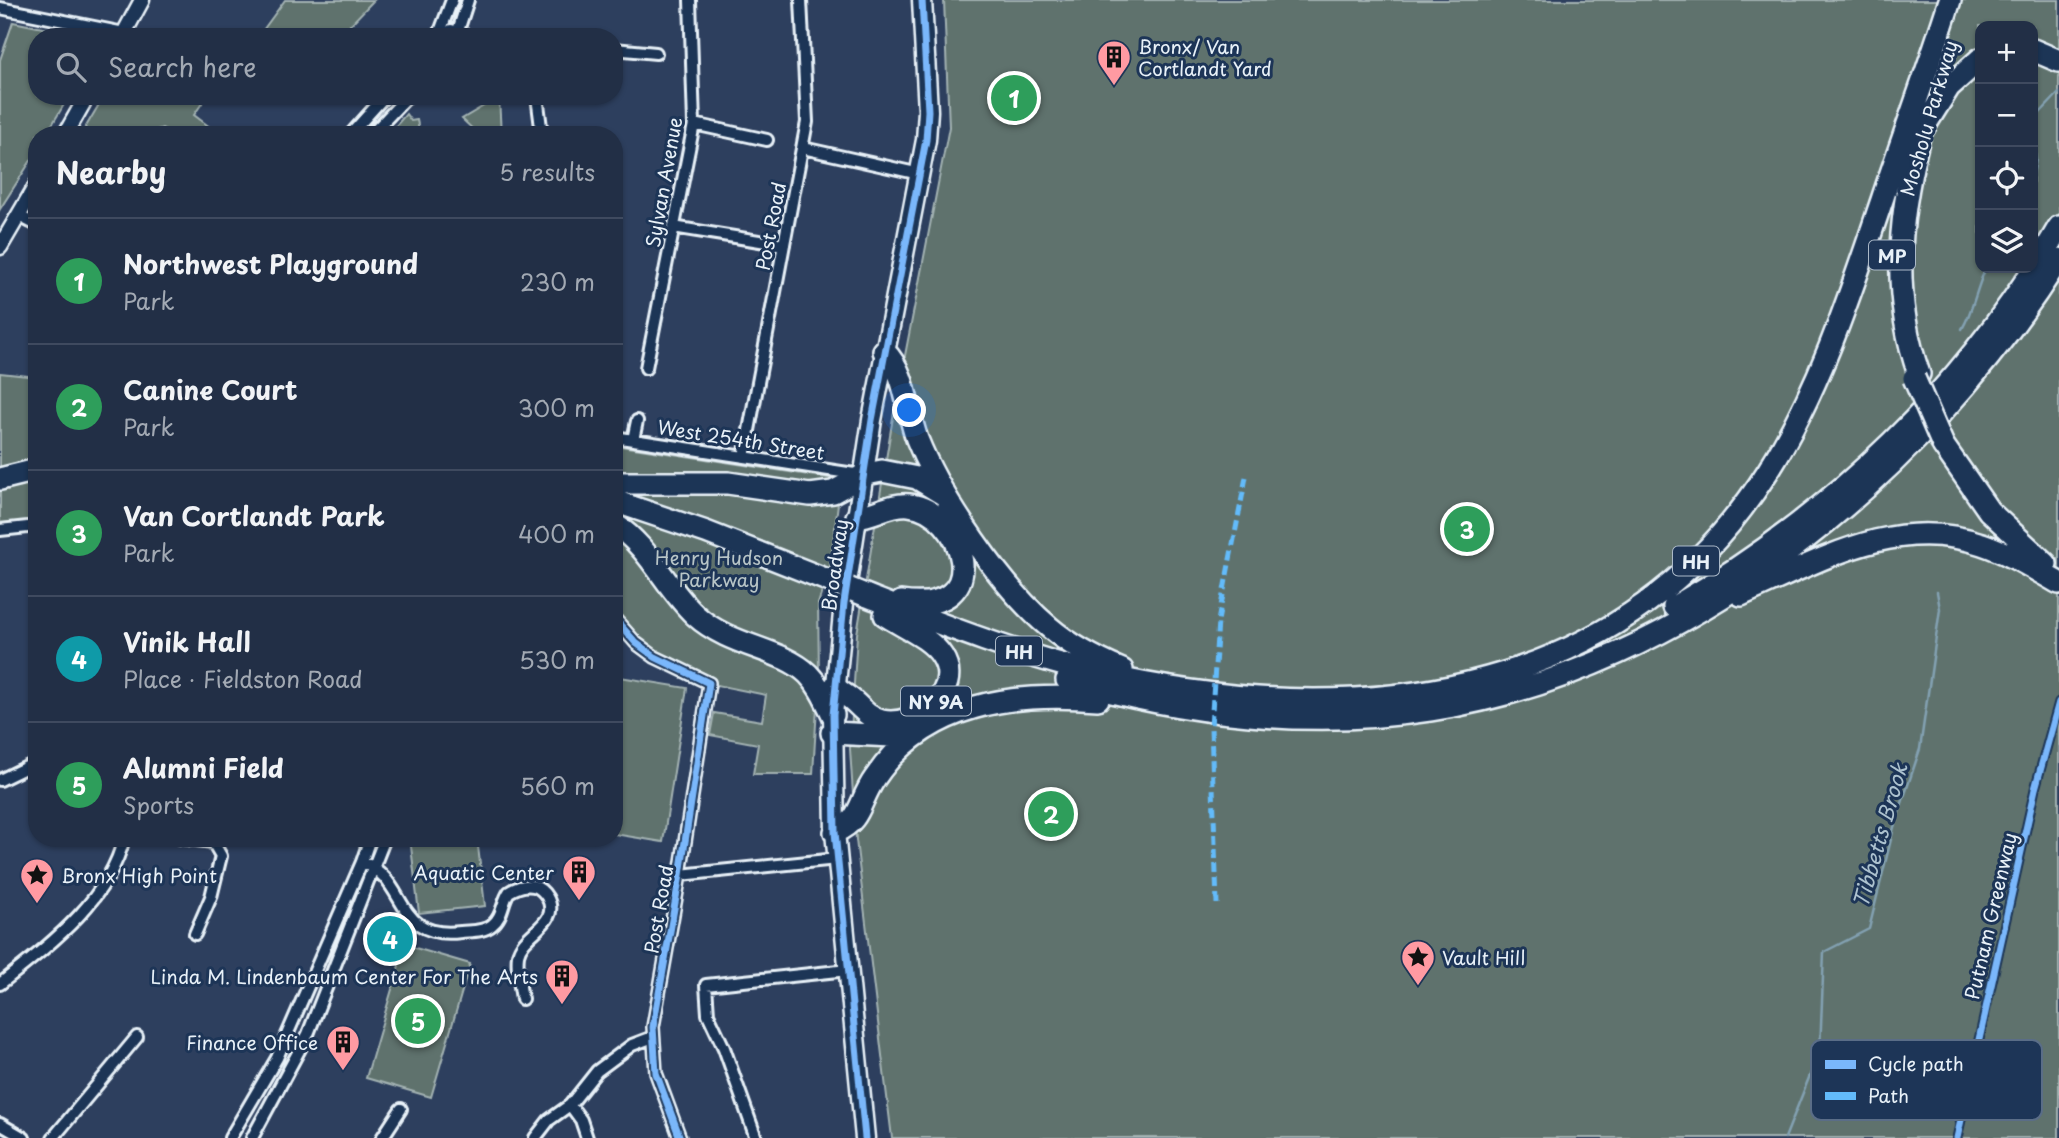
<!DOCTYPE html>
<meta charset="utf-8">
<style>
:root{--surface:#222f46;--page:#2a374d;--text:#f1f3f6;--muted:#a2a9b3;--line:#3f4a5f;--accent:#d6ab8b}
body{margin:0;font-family:"Playpen Sans",sans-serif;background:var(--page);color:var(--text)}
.controls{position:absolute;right:21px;top:21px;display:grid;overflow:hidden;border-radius:14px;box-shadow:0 2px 5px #0004}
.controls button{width:63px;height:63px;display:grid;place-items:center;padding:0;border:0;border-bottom:2px solid var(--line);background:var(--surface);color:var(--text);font:35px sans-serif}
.you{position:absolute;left:910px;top:411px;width:24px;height:24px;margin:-18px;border:5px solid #fff;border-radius:50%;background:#1a73e8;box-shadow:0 0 0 10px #1a73e833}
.badge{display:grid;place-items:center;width:46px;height:46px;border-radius:50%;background:var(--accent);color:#fff;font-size:23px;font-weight:700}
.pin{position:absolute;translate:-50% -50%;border:4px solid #fff;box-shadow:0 2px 7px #0006}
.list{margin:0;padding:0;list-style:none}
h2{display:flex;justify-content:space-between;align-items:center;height:91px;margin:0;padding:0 28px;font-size:30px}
h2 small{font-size:23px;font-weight:400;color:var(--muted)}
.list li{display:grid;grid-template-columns:46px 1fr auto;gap:21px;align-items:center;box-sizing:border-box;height:126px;padding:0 28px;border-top:2px solid var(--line)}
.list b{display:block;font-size:26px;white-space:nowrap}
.list p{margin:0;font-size:23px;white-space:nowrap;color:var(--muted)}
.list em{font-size:23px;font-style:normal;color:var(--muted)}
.icon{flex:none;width:38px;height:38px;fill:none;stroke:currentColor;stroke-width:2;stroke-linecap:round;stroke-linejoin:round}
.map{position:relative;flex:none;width:2059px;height:1138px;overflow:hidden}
.search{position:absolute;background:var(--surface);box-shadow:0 2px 5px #0004;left:28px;top:28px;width:595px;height:77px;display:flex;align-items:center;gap:18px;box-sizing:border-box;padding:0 24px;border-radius:28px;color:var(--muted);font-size:26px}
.panel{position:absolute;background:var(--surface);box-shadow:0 2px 5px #0004;left:28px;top:126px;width:595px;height:721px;border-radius:28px}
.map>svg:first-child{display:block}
</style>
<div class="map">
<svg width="2059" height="1138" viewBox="0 0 2059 1138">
<rect width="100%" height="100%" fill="#2d3f5e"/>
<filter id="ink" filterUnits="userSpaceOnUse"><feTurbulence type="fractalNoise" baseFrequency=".0143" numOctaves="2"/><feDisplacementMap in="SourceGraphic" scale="14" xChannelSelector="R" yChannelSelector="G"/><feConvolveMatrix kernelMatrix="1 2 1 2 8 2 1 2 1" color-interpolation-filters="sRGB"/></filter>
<g filter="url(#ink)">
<path fill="#5e726d" stroke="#a3b2b2" stroke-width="2" fill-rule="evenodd" d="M 285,0 L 374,0 L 349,26 L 359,37 L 258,37 Z
M 944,0 L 2059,0 L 2059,1138 L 892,1138 L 856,840 L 850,749 L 857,634 L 892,423 L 949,127 ZM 1980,26 L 2033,26 L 2033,268 L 1980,268 Z
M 13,22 L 88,37 L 37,37 L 37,96 L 69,96 L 46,135 L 37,135 L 37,151 L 0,209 L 0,60 Z
M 104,96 L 171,96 L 181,99 L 207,96 L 194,115 L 211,128 L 207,135 L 176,135 L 162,128 L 143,135 L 81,135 Z
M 499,97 L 501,135 L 479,135 L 462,119 Z
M 406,114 L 411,121 L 417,120 L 420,135 L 388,135 Z
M 0,373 L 37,377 L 37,521 L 0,526 Z
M 614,445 L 841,480 L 830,566 L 818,604 L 819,673 L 813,774 L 753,774 L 758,744 L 710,735 L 714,713 L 762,721 L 766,695 L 717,685 L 706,675 L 679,666 L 643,643 L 614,608 Z
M 614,676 L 687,688 L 663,842 L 614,834 Z
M 410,838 L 477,838 L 485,906 L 419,913 Z
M 405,945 L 470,964 L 431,1097 L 366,1078 Z"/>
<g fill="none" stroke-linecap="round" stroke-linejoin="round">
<path stroke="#83a1b2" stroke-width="2.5" d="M 2033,131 L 2039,114 L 2059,93
M 2033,137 L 2036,159 L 2033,175
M 1962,329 C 1974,309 1976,288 1986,268
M 1785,1138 L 1820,1050 L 1824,952 L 1869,929 L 1894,827 L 1920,749 L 1940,609 L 1937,592"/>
<g stroke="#e8f1f8" stroke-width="16">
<path id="minor" d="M 0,8 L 124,33
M 451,30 L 472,37
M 438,37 L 452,0
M 456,37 L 468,0
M 614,49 L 656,53
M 537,96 L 542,135
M 694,124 L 767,140
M 350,135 L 385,96
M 371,135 L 408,96
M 803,148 L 920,174
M 19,216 L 37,225
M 673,227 L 784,245
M 646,368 L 694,124 L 690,0
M 614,437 L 861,475
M 633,440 L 637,421
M 744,457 L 807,122 L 801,0
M 0,530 L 37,526
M 614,618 L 636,643 L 655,657 L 709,683 L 680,875 L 653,1027 L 656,1073 L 680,1138
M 0,780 L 37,762
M 180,838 L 213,842 L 221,856 L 211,897 L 195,934
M 362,862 C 409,879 393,941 461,932 C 471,931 484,932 492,925 C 503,917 502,902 509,892 C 517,887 525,884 534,886 C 540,888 544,892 547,897 C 562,924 522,932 518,955 C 516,969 520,985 522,999
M 680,875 L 837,859
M 0,984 C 48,946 109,901 124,838
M 570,1105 L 581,1120 L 587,1138
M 0,1124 L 24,1138
M 53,1138 L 137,1037
M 230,1138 L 277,1058 L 362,862 L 370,838
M 252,1138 L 308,1034 L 385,838
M 382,1138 L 401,1109
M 535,1138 L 549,1120 L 570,1105 L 597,1071 L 632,1045 L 653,1037
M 756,1138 L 724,1048 L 708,1014 L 706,985 L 848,970"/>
</g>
<g stroke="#e8f1f8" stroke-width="19">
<path id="tertiary" d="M 122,37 L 142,0
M 65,135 L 87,96
M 0,247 L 37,184"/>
</g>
<g stroke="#e8f1f8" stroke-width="23">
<path id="primary" d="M 865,1138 L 835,832 L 833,715 L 844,603 L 872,420 L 926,140 L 928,111 L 922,0"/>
</g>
<g stroke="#e8f1f8" stroke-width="26">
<path id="motorway" d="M 2033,50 L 2059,61
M 1919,135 L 1949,87 L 1980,59
M 884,351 C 907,373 906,410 917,439 C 940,497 1001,587 1049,627 C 1070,645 1096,659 1122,670
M 1919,374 C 1889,289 1900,206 1923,122
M 1943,445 L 1989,511 L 2046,564
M 0,479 L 37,470
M 614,483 L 728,483 L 810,495 L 833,492 L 866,474 L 882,471 L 917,478 L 943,494
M 614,501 L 706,532 L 830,581
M 857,517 C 875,515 891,503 909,505 C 963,510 998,616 901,602
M 614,524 C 650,547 665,587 695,615 C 730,647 781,648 808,674 C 820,686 826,701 833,715
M 865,595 C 940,624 1016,654 1094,673 C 1346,731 1618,708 1768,471 C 1820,389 1851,292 1882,200 C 1904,133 1929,67 1950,0
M 1741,595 C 1818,562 1895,514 1982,544 C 2009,553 2034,569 2059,583
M 1674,607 C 1832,516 1969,385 2059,227
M 1067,680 C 1182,714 1311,729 1431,710 C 1688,670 1923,474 2059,259
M 835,686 C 839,692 845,694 851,699 C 862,708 868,718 882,721 C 914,728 965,692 942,656 C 931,638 903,627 885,615
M 832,733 L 892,736 L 920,731
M 835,832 C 862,821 859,800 875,778 C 926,702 1015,692 1098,699"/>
</g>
<use href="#minor" stroke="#1d3557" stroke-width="10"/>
<use href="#tertiary" stroke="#1d3557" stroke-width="14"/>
<use href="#primary" stroke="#1d3557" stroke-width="18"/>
<use href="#motorway" stroke="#1d3557" stroke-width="21"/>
<g stroke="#e8f1f8" stroke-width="26" stroke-linecap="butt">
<path id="motorway-bridge" d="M 1914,378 L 1943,445
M 830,581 L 865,595"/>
</g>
<use href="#motorway-bridge" stroke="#1d3557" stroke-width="21"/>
<path stroke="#63bbfa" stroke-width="5" stroke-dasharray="10 5" stroke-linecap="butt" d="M 1217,904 L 1211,727 L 1218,621 L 1246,477"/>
<g stroke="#1d3557" stroke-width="11">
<path id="cycleway" d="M 614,618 L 636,643 L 655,657 L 709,683 L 680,875 L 653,1027 L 656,1073 L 680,1138
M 865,1138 L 835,832 L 833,715 L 844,603 L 872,420 L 926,140 L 928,111 L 922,0
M 1957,1138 L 2035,789 L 2059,702"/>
</g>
<use href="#cycleway" stroke="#7ab7fb" stroke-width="7"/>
</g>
</g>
<defs>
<g id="building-pin" transform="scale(1.75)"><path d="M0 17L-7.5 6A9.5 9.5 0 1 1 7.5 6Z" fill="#ff9aa2" stroke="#1d3557"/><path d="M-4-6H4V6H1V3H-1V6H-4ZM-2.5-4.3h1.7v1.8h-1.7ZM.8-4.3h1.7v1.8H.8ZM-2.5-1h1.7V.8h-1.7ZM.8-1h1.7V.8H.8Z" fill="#111"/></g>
<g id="sight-pin" transform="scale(1.75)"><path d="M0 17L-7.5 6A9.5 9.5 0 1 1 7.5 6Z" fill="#ff9aa2" stroke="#1d3557"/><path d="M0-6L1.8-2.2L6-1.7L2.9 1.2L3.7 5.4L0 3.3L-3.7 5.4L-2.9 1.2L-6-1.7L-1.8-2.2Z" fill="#111"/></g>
</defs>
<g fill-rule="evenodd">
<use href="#building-pin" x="1114" y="57"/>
<use href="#building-pin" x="579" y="872"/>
<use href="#sight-pin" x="37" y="875"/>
<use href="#sight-pin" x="1418" y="957"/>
<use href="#building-pin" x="562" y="976"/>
<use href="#building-pin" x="343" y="1042"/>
</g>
<g text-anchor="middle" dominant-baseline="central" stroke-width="6" stroke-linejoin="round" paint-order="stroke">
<g fill="#1d3557" stroke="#abb9c8" stroke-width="2">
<rect x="1869" y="240.5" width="46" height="29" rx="5"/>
<rect x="1673" y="546.5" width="46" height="29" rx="5"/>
<rect x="996" y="636.5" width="46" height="29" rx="5"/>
<rect x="901" y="686.5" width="70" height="29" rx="5"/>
</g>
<g font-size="18" font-weight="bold" fill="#e8f1f8">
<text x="1892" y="255">MP</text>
<text x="1696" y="561">HH</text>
<text x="1019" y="651">HH</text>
<text x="936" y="701">NY 9A</text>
</g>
<g font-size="19" fill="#e8f1f8" stroke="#1d3557" text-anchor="start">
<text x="1138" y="46">Bronx/ Van<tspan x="1138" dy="22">Cortlandt Yard</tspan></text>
<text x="554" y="872" text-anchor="end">Aquatic Center</text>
<text x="61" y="875">Bronx High Point</text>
<text x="1442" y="957">Vault Hill</text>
<text x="538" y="976" text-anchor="end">Linda M. Lindenbaum Center For The Arts</text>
<text x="318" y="1042" text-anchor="end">Finance Office</text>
</g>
<g font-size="19" fill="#e8f1f8" stroke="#1d3557">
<text transform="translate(1928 118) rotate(-74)">Mosholu Parkway</text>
<text transform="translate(663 182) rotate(-80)">Sylvan Avenue</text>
<text transform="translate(770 226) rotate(-79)">Post Road</text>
<text transform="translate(741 439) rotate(9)">West 254th Street</text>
<text transform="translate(834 565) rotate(-82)">Broadway</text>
<text transform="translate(658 909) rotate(-80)">Post Road</text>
<text transform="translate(1990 916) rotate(-77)">Putnam Greenway</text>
</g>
<g font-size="19" fill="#b8c5c7" stroke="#1d3557">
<text x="719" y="557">Henry Hudson<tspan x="719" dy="22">Parkway</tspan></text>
</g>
<g font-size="21" font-style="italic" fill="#adc2cf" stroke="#1d3557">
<text transform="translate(1879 835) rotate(-74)">Tibbetts Brook</text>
</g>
</g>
<rect x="1811" y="1040" width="231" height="80" rx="10" fill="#1d3557" stroke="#5a6d87" stroke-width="2"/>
<rect x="1825" y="1060" width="31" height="9" fill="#7ab7fb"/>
<rect x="1825" y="1092" width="31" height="8" fill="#63bbfa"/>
<g font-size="19" fill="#e8f1f8">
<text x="1868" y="1071">Cycle path</text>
<text x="1868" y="1103">Path</text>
</g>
</svg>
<div class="controls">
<button>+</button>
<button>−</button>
<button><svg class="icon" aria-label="locate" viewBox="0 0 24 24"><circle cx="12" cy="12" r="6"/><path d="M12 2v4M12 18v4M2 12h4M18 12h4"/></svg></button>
<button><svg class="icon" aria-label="layers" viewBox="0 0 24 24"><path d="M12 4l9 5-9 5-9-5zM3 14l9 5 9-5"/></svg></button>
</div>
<div class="you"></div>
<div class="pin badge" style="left:1014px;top:98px;background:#2e9e5b">1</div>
<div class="pin badge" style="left:1051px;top:814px;background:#2e9e5b">2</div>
<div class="pin badge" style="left:1467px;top:529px;background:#2e9e5b">3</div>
<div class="pin badge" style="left:390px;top:939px;background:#0f9aa8">4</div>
<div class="pin badge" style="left:418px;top:1021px;background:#2e9e5b">5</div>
<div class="search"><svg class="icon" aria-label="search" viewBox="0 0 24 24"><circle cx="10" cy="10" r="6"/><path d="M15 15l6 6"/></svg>Search here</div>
<section class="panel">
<h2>Nearby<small>5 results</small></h2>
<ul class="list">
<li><span class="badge" style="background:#2e9e5b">1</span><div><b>Northwest Playground</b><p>Park</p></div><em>230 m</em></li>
<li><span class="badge" style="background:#2e9e5b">2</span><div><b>Canine Court</b><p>Park</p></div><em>300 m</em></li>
<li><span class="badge" style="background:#2e9e5b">3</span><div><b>Van Cortlandt Park</b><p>Park</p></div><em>400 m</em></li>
<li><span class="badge" style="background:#0f9aa8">4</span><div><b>Vinik Hall</b><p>Place · Fieldston Road</p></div><em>530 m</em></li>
<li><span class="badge" style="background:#2e9e5b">5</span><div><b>Alumni Field</b><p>Sports</p></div><em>560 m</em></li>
</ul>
</section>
</div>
